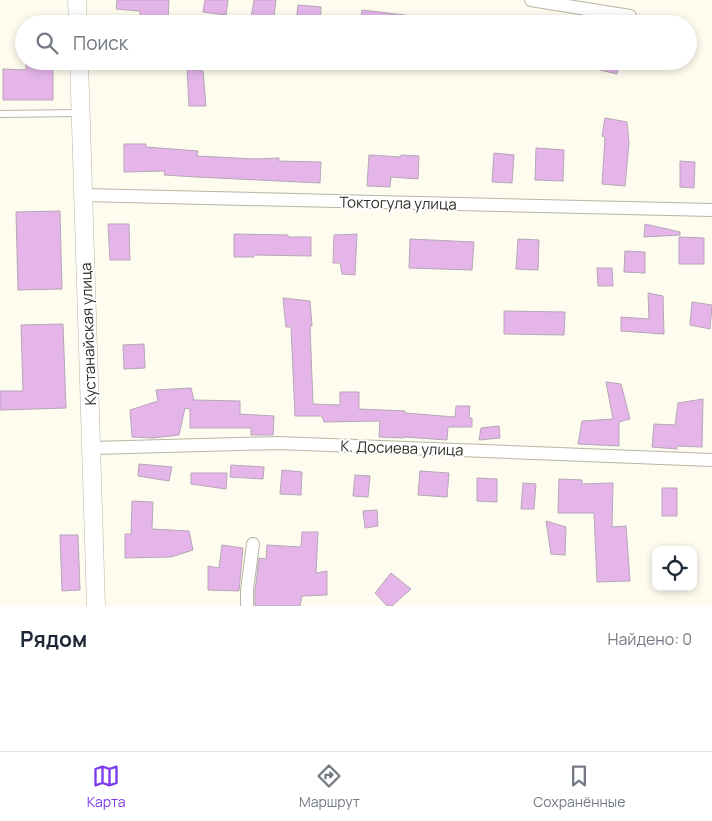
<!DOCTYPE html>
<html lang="ru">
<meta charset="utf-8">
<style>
:root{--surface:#fff;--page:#f2f2f3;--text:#1f2937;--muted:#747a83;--line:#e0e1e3;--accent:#7c3aed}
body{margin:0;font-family:Manrope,sans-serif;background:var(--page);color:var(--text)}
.controls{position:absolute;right:15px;bottom:15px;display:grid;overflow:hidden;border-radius:10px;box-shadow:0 2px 8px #0003}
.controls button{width:45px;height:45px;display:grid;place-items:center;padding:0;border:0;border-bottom:1px solid var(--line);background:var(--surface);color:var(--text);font:25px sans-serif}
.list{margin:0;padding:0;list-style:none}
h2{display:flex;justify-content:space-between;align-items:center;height:65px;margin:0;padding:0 20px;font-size:21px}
h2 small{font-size:16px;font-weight:400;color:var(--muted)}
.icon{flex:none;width:28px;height:28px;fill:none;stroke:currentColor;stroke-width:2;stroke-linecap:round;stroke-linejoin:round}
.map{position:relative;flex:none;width:712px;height:606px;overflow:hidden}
.search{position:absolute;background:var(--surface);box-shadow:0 2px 8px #0003;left:15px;right:15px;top:15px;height:55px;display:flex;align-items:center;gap:12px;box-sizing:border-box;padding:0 18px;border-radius:28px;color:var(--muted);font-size:19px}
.sheet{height:145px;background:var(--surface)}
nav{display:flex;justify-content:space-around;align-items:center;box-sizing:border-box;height:70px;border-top:1px solid var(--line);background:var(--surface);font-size:14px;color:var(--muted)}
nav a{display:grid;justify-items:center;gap:2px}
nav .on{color:var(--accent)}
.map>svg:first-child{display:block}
</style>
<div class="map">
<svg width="712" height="606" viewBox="0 0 712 606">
<rect width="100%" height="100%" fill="#fefbef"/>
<path fill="#e5b5ea" stroke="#b5a7b6" d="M 117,0 L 169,0 L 168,20 L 140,19 L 140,11 L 116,9 Z
M 205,0 L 228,0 L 226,15 L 203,12 Z
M 254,0 L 276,0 L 273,24 L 250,24 Z
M 298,5 L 321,7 L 320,24 L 296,24 Z
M 362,10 L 413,16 L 413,24 L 360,24 Z
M 26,61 L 53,61 L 53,100 L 3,100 L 3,69 L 26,70 Z
M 584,61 L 620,61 L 617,74 L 583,66 Z
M 187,69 L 203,71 L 206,106 L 189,106 Z
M 605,118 L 627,122 L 629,143 L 625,186 L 602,184 L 605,137 L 602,136 Z
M 124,144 L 146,144 L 146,147 L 198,151 L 197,156 L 256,159 L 279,158 L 279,161 L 321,162 L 320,183 L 196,177 L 164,175 L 165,171 L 124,172 Z
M 536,148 L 564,150 L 563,181 L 535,180 Z
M 494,153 L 514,155 L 512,183 L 492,182 Z
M 369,155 L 401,157 L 401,155 L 419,156 L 418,179 L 391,177 L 390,187 L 367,186 Z
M 680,161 L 695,162 L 694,188 L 680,187 Z
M 60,211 L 62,289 L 18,290 L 16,212 Z
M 108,224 L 129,224 L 130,260 L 110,260 Z
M 645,224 L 680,232 L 680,235 L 644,237 Z
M 234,234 L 288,235 L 288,237 L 311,237 L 311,256 L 254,255 L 254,257 L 234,257 Z
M 357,234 L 355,275 L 342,274 L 340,263 L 333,263 L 334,235 Z
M 679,237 L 704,238 L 704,264 L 679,264 Z
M 410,239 L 474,242 L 472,270 L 409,268 Z
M 518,239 L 539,240 L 538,270 L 516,269 Z
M 625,251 L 645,252 L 645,273 L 624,272 Z
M 597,268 L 612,268 L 613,286 L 598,286 Z
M 648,293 L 663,296 L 664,334 L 621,331 L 621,317 L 649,319 Z
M 283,298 L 310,301 L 312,326 L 310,326 L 313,404 L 340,405 L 340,392 L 359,392 L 359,409 L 405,411 L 405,413 L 455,417 L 456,406 L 470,406 L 469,418 L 472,418 L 472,427 L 448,427 L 447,440 L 404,437 L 404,438 L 379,437 L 380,421 L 324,422 L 322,416 L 295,416 L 291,327 L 286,327 Z
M 692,302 L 712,305 L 710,329 L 690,325 Z
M 504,311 L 565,312 L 564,335 L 504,334 Z
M 63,324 L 66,408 L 0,410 L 0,391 L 23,391 L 21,325 Z
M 144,344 L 145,368 L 124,369 L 123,345 Z
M 606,382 L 621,384 L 630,419 L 619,422 L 619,446 L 578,444 L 582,421 L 613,419 Z
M 191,388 L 194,400 L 240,401 L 240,414 L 274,416 L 273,435 L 251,435 L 251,428 L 190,428 L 190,409 L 185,408 L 179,435 L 153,438 L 132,437 L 130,410 L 158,401 L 156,390 Z
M 703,399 L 702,447 L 677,446 L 677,449 L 652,447 L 654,424 L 675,425 L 678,403 Z
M 499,426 L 500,438 L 479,440 L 481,428 Z
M 139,464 L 172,467 L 169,481 L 138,476 Z
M 231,465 L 264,467 L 263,479 L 230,477 Z
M 282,470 L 302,472 L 301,495 L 280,494 Z
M 420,471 L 449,473 L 447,497 L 418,495 Z
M 191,473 L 227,473 L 226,489 L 191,484 Z
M 355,475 L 370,476 L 368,497 L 353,496 Z
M 477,478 L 497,479 L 497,502 L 477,501 Z
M 559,479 L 582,480 L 582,484 L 613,483 L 612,527 L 626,526 L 630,581 L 597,582 L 594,513 L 558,513 Z
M 523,483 L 536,484 L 534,509 L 521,509 Z
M 662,488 L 677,488 L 677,516 L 662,516 Z
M 132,501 L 153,502 L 152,529 L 189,531 L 193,550 L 171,557 L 125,558 L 125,534 L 131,534 Z
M 377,510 L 378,526 L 365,528 L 363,511 Z
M 546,521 L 566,527 L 565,555 L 551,554 Z
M 302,532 L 318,532 L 316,573 L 327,571 L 327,595 L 302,596 L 300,606 L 255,606 L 255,591 L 259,558 L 266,559 L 267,545 L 301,547 Z
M 60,535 L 78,535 L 80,590 L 62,591 Z
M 222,545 L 243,548 L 239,591 L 208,590 L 208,566 L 219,568 Z
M 391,573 L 411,589 L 392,606 L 387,606 L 375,593 Z"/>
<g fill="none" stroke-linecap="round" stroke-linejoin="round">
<g stroke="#b9b5a2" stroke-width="8">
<path id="lane" d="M 0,114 L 79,113"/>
</g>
<g stroke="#b9b5a2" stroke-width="14">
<path id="street" d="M 531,0 L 630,16
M 83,195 L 712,210
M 92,448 L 278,443 L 712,460
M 247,606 L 247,590 L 253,544"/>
</g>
<g stroke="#b9b5a2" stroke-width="19">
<path id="secondary" d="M 77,0 L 78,24
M 79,61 L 96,606"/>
</g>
<use href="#lane" stroke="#fff" stroke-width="6"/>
<use href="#street" stroke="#fff" stroke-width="12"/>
<use href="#secondary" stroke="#fff" stroke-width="18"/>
</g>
<g text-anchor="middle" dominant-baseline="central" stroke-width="4" stroke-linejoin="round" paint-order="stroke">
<g font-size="15" fill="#2f2d26" stroke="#fff">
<text transform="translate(398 203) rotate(1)">Токтогула улица</text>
<text transform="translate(88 334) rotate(-92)">Кустанайская улица</text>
<text transform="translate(402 448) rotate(2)">К. Досиева улица</text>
</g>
</g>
</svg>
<div class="controls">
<button><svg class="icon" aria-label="locate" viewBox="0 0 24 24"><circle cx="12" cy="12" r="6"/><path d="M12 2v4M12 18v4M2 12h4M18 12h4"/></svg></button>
</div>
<div class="search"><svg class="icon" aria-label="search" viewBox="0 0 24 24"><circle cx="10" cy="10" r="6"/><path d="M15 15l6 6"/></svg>Поиск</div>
</div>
<section class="sheet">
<h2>Рядом<small>Найдено: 0</small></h2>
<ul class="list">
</ul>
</section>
<nav>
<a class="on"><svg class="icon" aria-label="map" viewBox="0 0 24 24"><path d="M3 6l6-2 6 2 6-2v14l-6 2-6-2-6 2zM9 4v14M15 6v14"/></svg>Карта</a>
<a><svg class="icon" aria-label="directions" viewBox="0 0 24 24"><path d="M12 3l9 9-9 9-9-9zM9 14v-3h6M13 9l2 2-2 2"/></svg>Маршрут</a>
<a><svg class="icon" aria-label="saved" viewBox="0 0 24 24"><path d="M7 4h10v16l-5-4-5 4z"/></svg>Сохранённые</a>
</nav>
